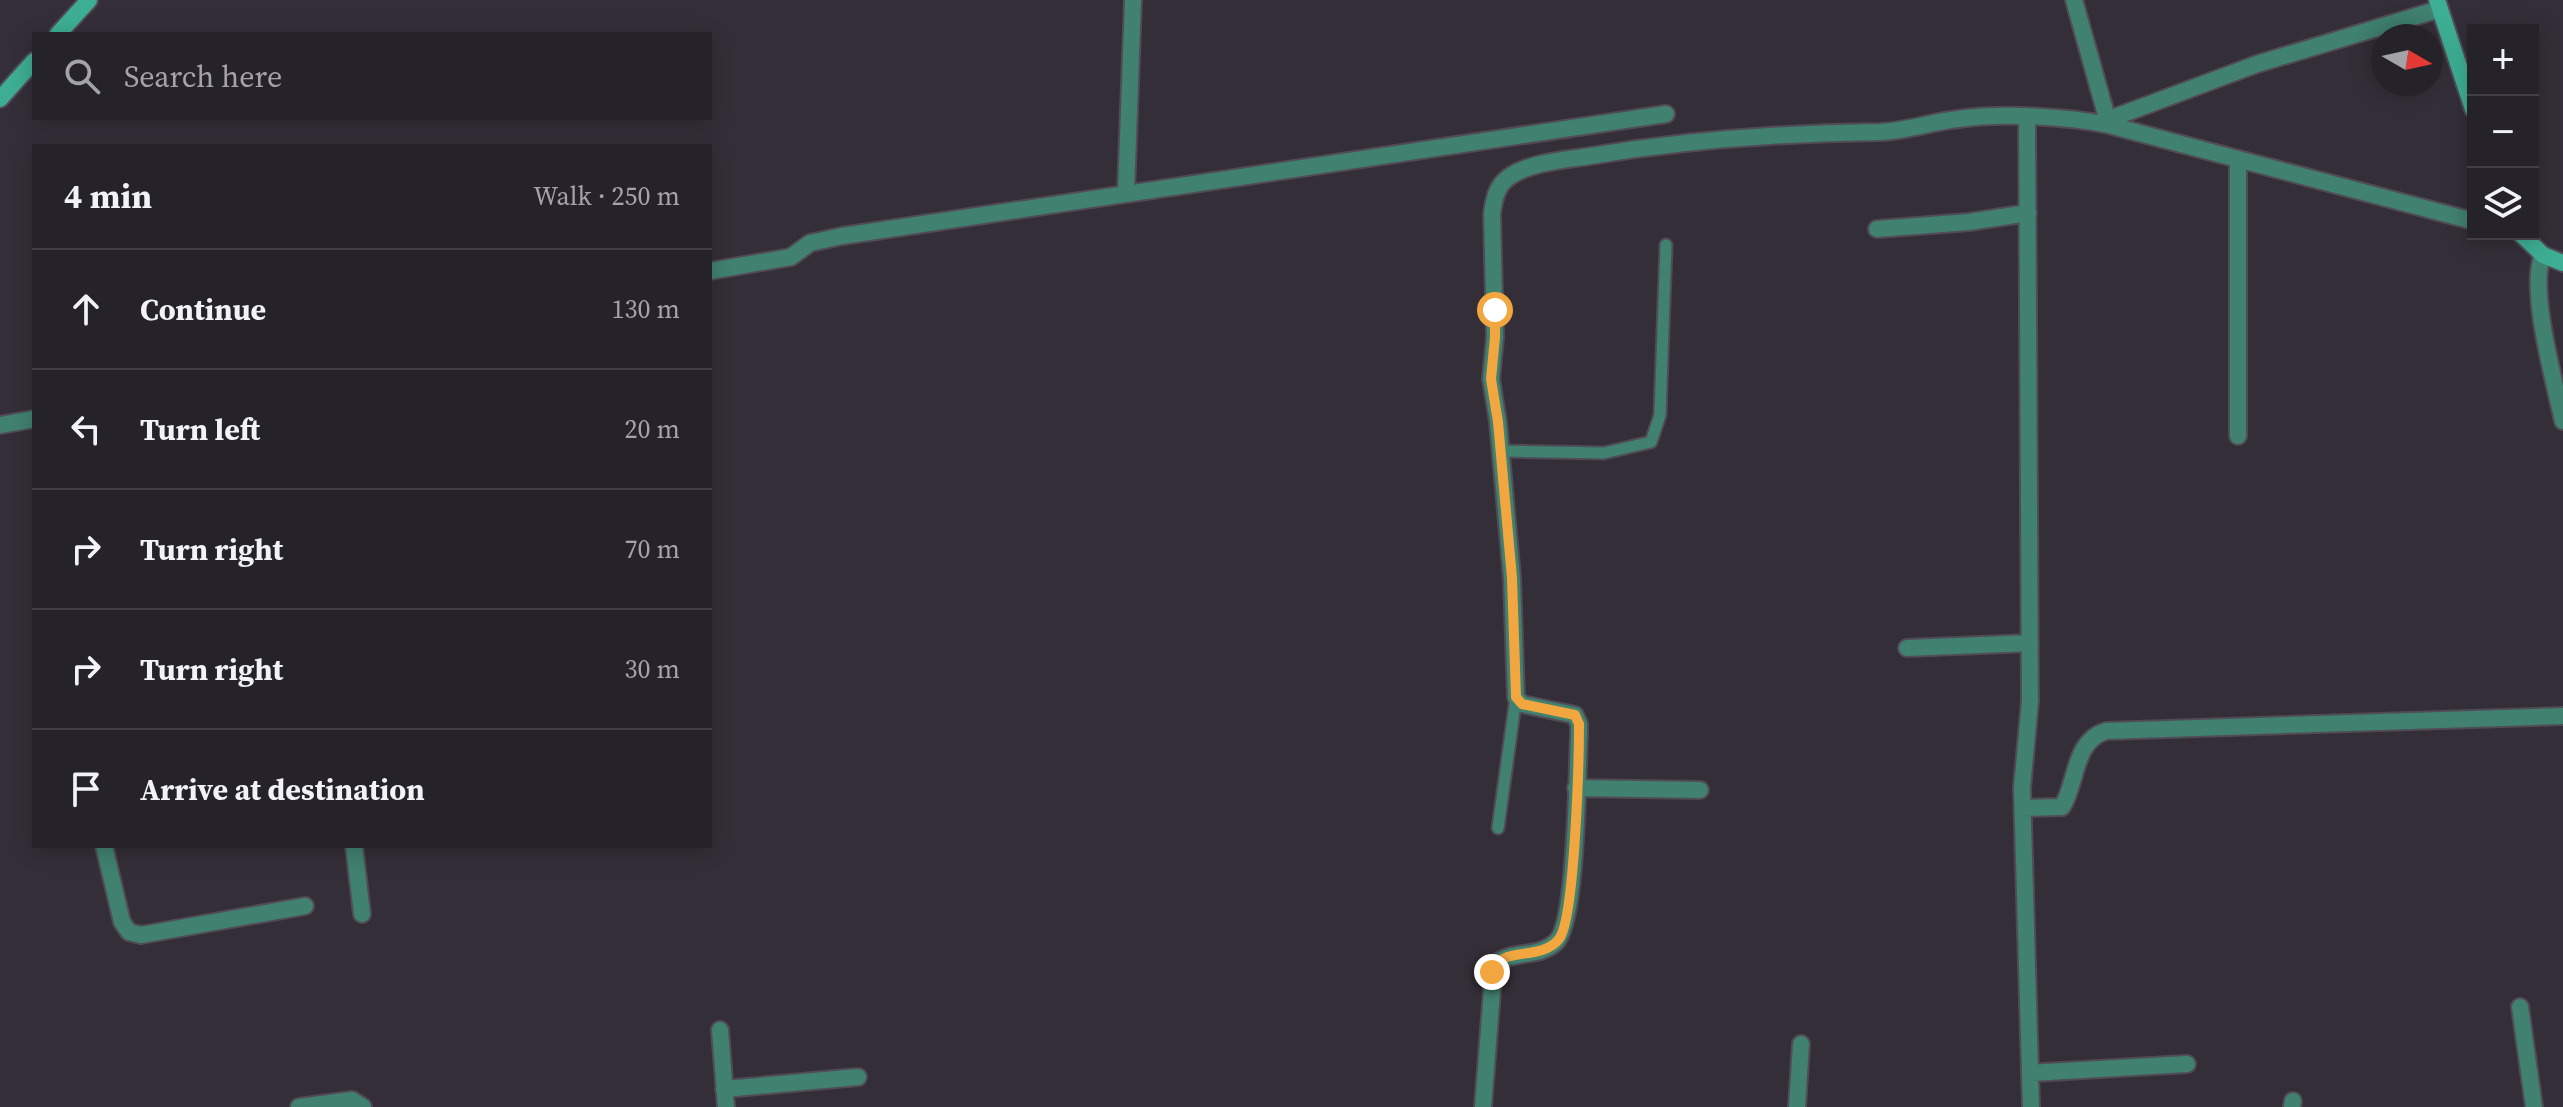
<!DOCTYPE html>
<meta charset="utf-8">
<style>
:root{--surface:#262229;--page:#2e2a31;--text:#f1f3f6;--muted:#a4a4a8;--line:#423f46}
body{margin:0;font-family:"Source Serif 4",serif;background:var(--page);color:var(--text)}
.controls{position:absolute;right:24px;top:24px;display:grid;overflow:hidden;border-radius:0px;box-shadow:0 4px 20px #0003}
.controls button{width:72px;height:72px;display:grid;place-items:center;padding:0;border:0;border-bottom:2px solid var(--line);background:var(--surface);color:var(--text);font:40px sans-serif}
.compass{position:absolute;left:2371px;top:24px;width:72px;height:72px;border-radius:50%;background:var(--surface);box-shadow:0 4px 20px #0003;rotate:99deg}
.stop{position:absolute;width:24px;height:24px;margin:-18px;border:6px solid #f1a640;border-radius:50%;background:#fff}
.stop.end{background:#f1a640;border-color:#fff;box-shadow:0 2px 8px #0008}
.list{margin:0;padding:0;list-style:none}
h2{display:flex;justify-content:space-between;align-items:center;height:104px;margin:0;padding:0 32px;font-size:34px}
h2 small{font-size:26px;font-weight:400;color:var(--muted)}
.list li{display:grid;grid-template-columns:52px 1fr auto;gap:24px;align-items:center;box-sizing:border-box;height:120px;padding:0 32px;border-top:2px solid var(--line)}
.list b{display:block;font-size:30px;white-space:nowrap}
.list em{font-size:26px;font-style:normal;color:var(--muted)}
.icon{flex:none;width:44px;height:44px;fill:none;stroke:currentColor;stroke-width:2;stroke-linecap:round;stroke-linejoin:round}
.map{position:relative;flex:none;width:2563px;height:1107px;overflow:hidden}
.search{position:absolute;background:var(--surface);box-shadow:0 4px 20px #0003;left:32px;top:32px;width:680px;height:88px;display:flex;align-items:center;gap:20px;box-sizing:border-box;padding:0 28px;border-radius:0px;color:var(--muted);font-size:30px}
.panel{position:absolute;background:var(--surface);box-shadow:0 4px 20px #0003;left:32px;top:144px;width:680px;height:704px;border-radius:0px}
.map>svg:first-child{display:block}
</style>
<div class="map">
<svg width="2563" height="1107" viewBox="0 0 2563 1107">
<rect width="100%" height="100%" fill="#332e37"/>
<g fill="none" stroke-linecap="round" stroke-linejoin="round">
<g stroke="#504b54" stroke-width="15">
<path id="service" d="M 1500,451 L 1604,453 L 1651,442 L 1660,415 L 1666,245
M 1498,828 L 1516,697"/>
</g>
<g stroke="#504b54" stroke-width="20">
<path id="minor" d="M 2074,0 L 2109,125
M 2027,118 L 2030,701 L 2022,788 L 2031,1107
M 2107,120 L 2257,64 L 2440,9
M 2238,161 L 2238,436
M 1126,193 L 1133,0
M 1877,229 L 1969,222 L 2028,213
M 2543,255 C 2528,288 2555,384 2563,421
M 710,271 L 791,257 L 810,243 L 842,236 L 1666,114
M 0,425 L 34,419
M 1907,648 L 2030,643
M 1576,788 L 1700,790
M 2023,808 L 2062,807 C 2077,784 2073,741 2106,731 L 2563,716
M 104,846 L 122,922 L 129,932 L 141,935 L 305,906
M 354,846 L 362,914
M 2520,1007 L 2534,1107
M 720,1030 L 726,1107
M 2030,1073 L 2187,1064
M 724,1089 L 858,1077
M 299,1107 L 352,1100 L 363,1107
M 1483,1107 L 1494,965 C 1512,949 1538,959 1556,942 C 1577,922 1577,773 1579,736 L 1579,724 L 1575,715 L 1522,704 L 1516,697 L 1512,578 L 1498,422 L 1491,379 L 1495,337 L 1492,214 C 1494,200 1496,186 1509,177 C 1530,162 1565,160 1590,156 C 1687,140 1783,133 1880,132 C 1907,131 1931,122 1958,119 C 2002,113 2065,116 2109,125 L 2473,221
M 1797,1107 L 1801,1044
M 2292,1107 L 2293,1101"/>
</g>
<g stroke="#504b54" stroke-width="20">
<path id="secondary" d="M 2437,0 L 2473,109
M 58,34 L 89,0
M 0,99 L 34,61
M 2521,234 L 2543,255 L 2563,263"/>
</g>
<use href="#service" stroke="#40816f" stroke-width="11"/>
<use href="#minor" stroke="#40816f" stroke-width="16"/>
<use href="#secondary" stroke="#3dae93" stroke-width="16"/>
</g>
<g fill="none" stroke-linecap="round" stroke-linejoin="round">
<path stroke="#f1a640" stroke-width="10" d="M 1492,972 C 1500,945 1541,962 1559,939 C 1575,919 1579,758 1579,724 L 1575,715 L 1522,704 L 1516,697 L 1512,578 L 1498,422 L 1491,379 L 1495,337 L 1495,310"/>
</g>
</svg>
<div class="controls">
<button>+</button>
<button>−</button>
<button><svg class="icon" aria-label="layers" viewBox="0 0 24 24"><path d="M12 4l9 5-9 5-9-5zM3 14l9 5 9-5"/></svg></button>
</div>
<svg class="compass" viewBox="-18 -18 36 36"><path d="M0-13l5 13h-10z" fill="#e53935"/><path d="M0 13l5-13h-10z" fill="#a4a4a8"/></svg>
<div class="stop" style="left:1495px;top:310px"></div>
<div class="stop end" style="left:1492px;top:972px"></div>
<div class="search"><svg class="icon" aria-label="search" viewBox="0 0 24 24"><circle cx="10" cy="10" r="6"/><path d="M15 15l6 6"/></svg>Search here</div>
<section class="panel">
<h2>4 min<small>Walk · 250 m</small></h2>
<ul class="list">
<li><svg class="icon" aria-label="ahead" viewBox="0 0 24 24"><path d="M12 20V5M6 11l6-6 6 6"/></svg><div><b>Continue</b></div><em>130 m</em></li>
<li><svg class="icon" aria-label="left" viewBox="0 0 24 24"><path d="M17 20v-9H6M10 6l-5 5 5 5"/></svg><div><b>Turn left</b></div><em>20 m</em></li>
<li><svg class="icon" aria-label="right" viewBox="0 0 24 24"><path d="M7 20v-9h11M14 6l5 5-5 5"/></svg><div><b>Turn right</b></div><em>70 m</em></li>
<li><svg class="icon" aria-label="right" viewBox="0 0 24 24"><path d="M7 20v-9h11M14 6l5 5-5 5"/></svg><div><b>Turn right</b></div><em>30 m</em></li>
<li><svg class="icon" aria-label="arrive" viewBox="0 0 24 24"><path d="M6 21V4h12l-3 4 3 4H6"/></svg><div><b>Arrive at destination</b></div></li>
</ul>
</section>
</div>
